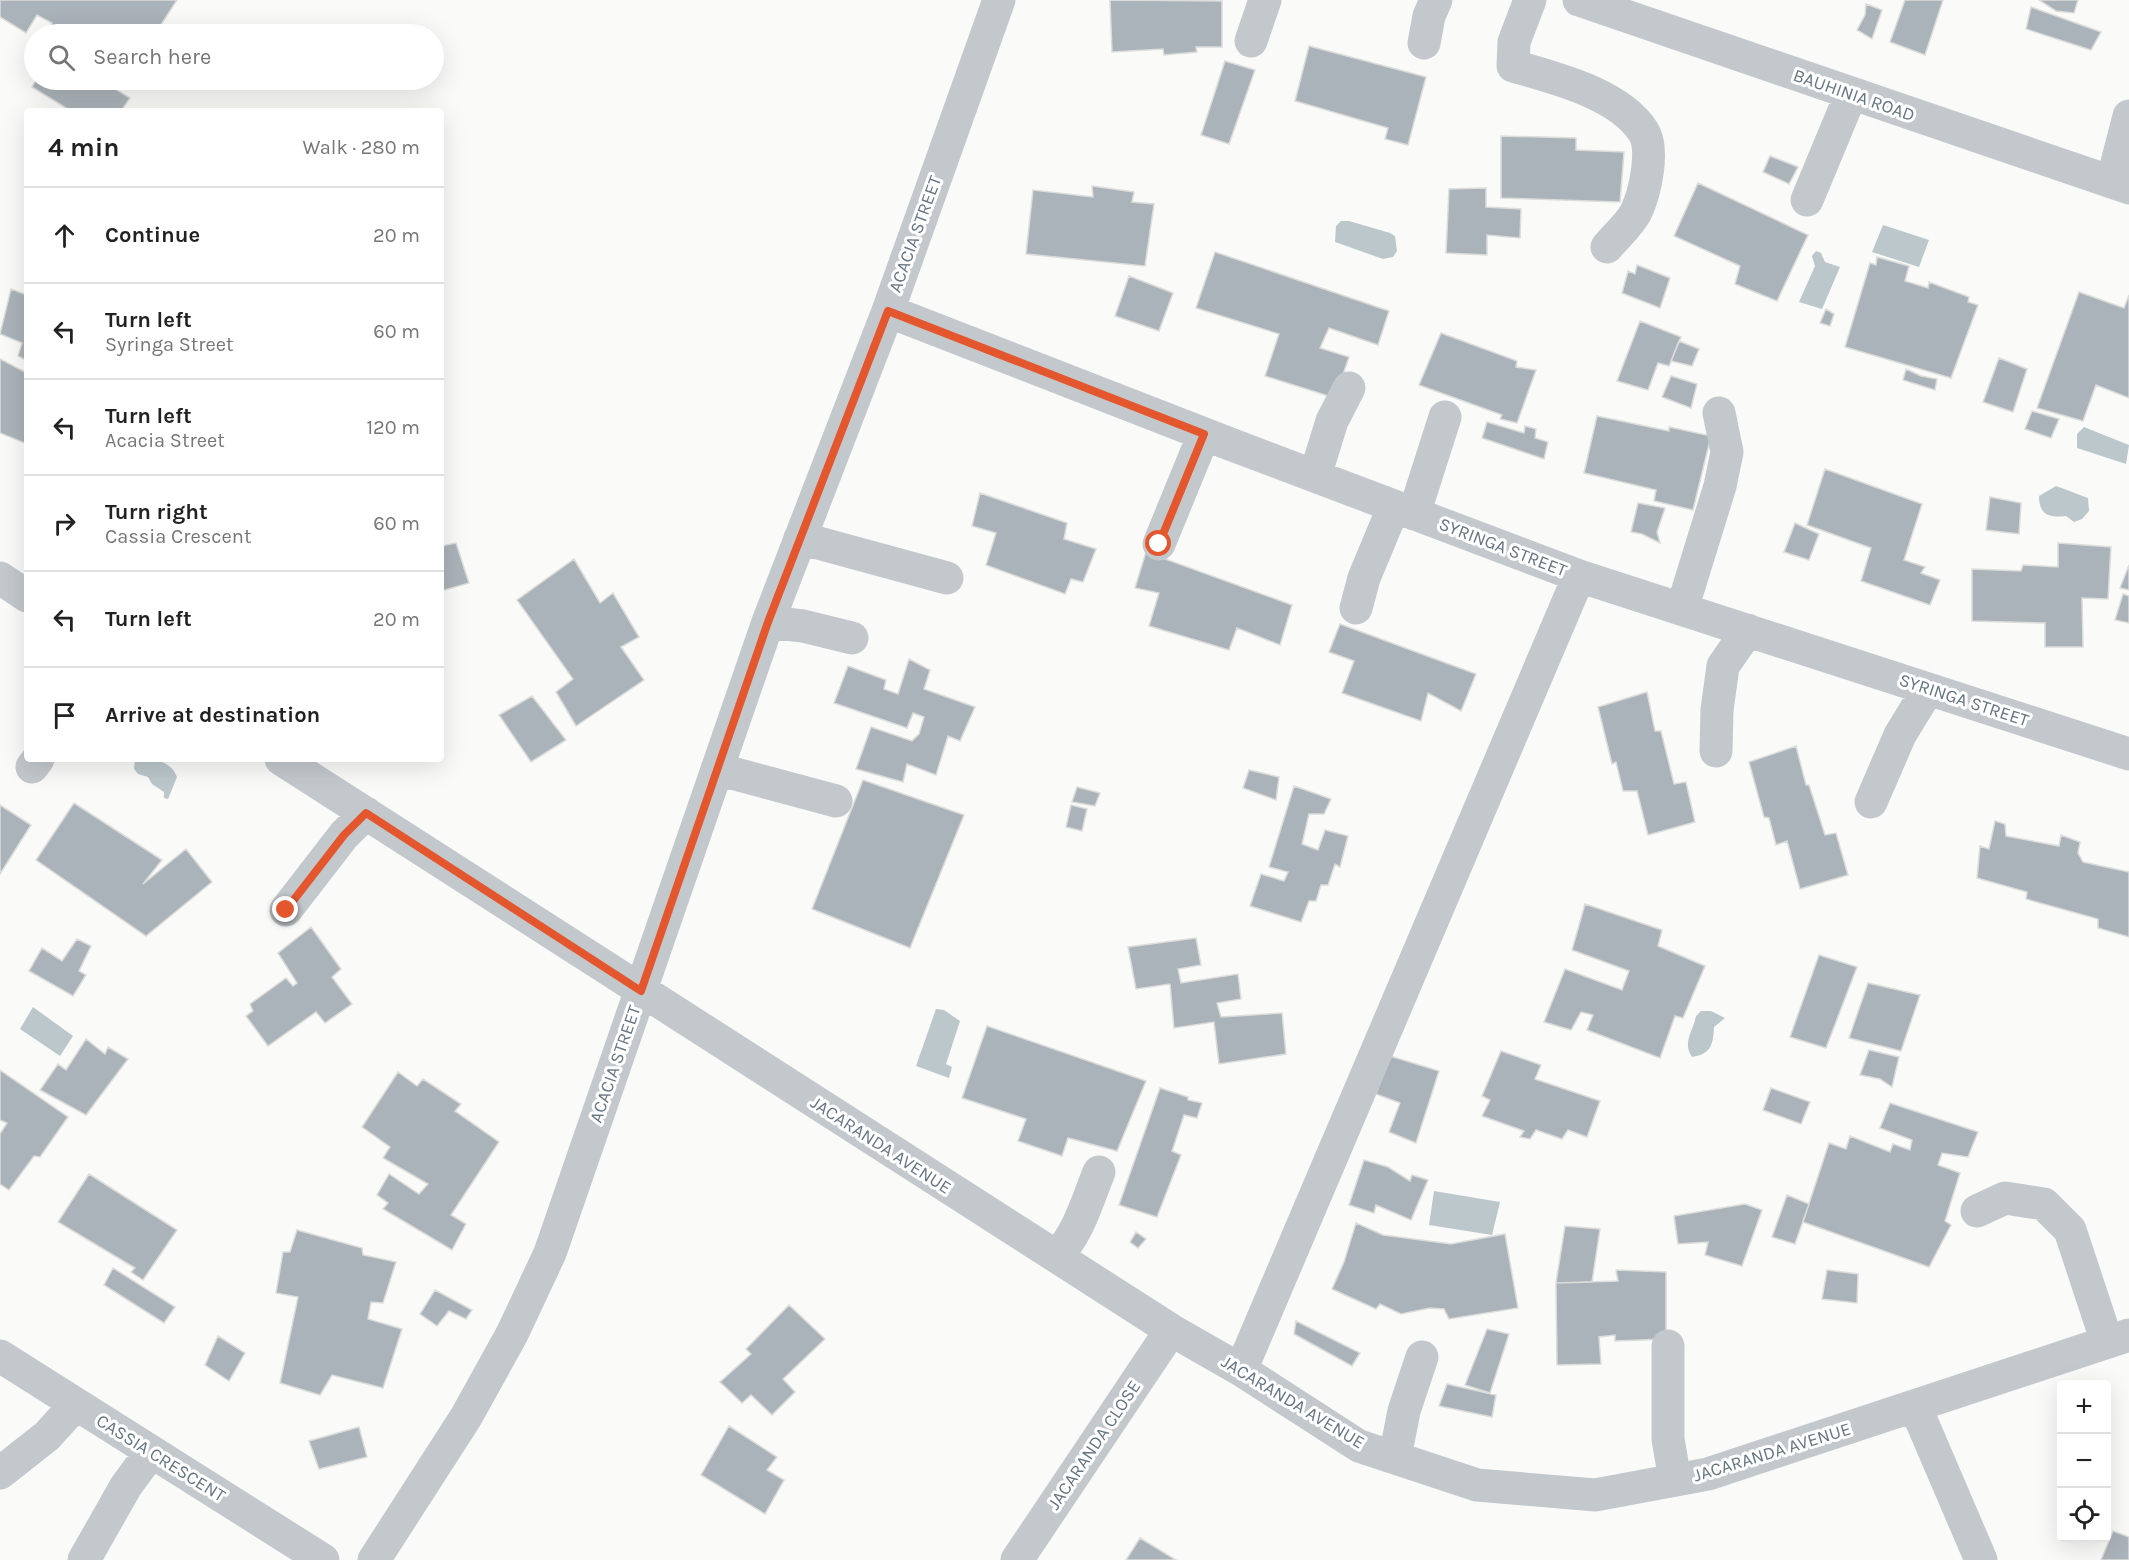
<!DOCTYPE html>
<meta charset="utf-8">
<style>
:root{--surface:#fff;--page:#f2f2f2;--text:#222;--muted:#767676;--line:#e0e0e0}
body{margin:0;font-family:Karla,sans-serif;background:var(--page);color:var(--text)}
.controls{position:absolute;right:18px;bottom:18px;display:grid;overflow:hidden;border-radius:6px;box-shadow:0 6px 24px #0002}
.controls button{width:54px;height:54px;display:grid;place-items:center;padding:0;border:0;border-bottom:2px solid var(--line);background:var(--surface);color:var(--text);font:30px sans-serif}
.stop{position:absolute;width:18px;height:18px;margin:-14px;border:4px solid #e4572e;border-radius:50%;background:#fff}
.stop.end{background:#e4572e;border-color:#fff;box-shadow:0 2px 6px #0008}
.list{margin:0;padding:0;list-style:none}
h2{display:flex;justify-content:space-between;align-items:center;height:78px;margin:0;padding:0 24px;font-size:26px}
h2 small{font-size:20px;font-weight:400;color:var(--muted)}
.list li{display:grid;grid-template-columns:39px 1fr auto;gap:18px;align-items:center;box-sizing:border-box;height:96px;padding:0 24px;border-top:2px solid var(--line)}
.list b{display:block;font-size:22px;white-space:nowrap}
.list p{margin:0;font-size:20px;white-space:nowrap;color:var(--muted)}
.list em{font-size:20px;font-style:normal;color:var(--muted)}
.icon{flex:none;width:33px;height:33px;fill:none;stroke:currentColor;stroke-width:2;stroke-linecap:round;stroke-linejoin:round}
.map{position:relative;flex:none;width:2129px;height:1560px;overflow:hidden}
.search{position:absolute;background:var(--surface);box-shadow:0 6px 24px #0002;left:24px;top:24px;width:420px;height:66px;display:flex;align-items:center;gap:15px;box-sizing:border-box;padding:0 21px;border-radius:33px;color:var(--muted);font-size:22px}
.panel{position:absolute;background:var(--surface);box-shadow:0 6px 24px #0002;left:24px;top:108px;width:420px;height:654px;border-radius:6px}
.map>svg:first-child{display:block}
</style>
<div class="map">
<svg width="2129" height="1560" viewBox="0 0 2129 1560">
<rect width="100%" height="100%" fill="#fafaf8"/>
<path fill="#bbc7cb" d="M 1341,221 L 1349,221 L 1390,233 L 1395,236 L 1397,251 L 1393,257 L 1383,259 L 1335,242 L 1336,226 Z
M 1883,225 L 1929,240 L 1919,267 L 1872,252 Z
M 1816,251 L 1821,253 L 1825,262 L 1840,267 L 1822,309 L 1799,302 L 1815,266 L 1812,256 Z
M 2084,427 L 2129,445 L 2126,464 L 2077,448 L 2077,434 Z
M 2056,486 L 2088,498 L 2089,511 L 2082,519 L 2074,522 L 2066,516 C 2049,518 2039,515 2039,496 Z
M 135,759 C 152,759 170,759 177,777 L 168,799 L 164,798 L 164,792 L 152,784 L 148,777 L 138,774 L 134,769 Z
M 33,1007 L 73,1036 L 60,1056 L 20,1029 Z
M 936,1009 L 944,1010 L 960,1021 L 946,1064 L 952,1067 L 949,1078 L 916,1066 Z
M 1711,1011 L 1725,1018 L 1714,1027 C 1713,1045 1711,1054 1692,1057 C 1682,1042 1693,1032 1696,1016 L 1701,1011 Z
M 1434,1191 L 1500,1202 L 1492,1235 L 1429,1225 Z"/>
<path fill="#aab3b9" stroke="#dcdcda" stroke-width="1.5" d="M 0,0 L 177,0 L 155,34 L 123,34 L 112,30 L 109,34 L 47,34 L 52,23 L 37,15 L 26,33 L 0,17 Z
M 1110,0 L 1222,1 L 1222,47 L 1196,47 L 1197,52 L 1164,55 L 1163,49 L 1112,52 Z
M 1905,0 L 1943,0 L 1925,55 L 1890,42 Z
M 2039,0 L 2078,0 L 2074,13 L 2056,11 Z
M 1866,4 L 1882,10 L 1872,39 L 1857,30 L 1865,15 Z
M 2031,7 L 2101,32 L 2091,50 L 2026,29 Z
M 1309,46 L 1426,77 L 1408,145 L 1385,139 L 1388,128 L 1295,101 Z
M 1225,61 L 1255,70 L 1229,144 L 1201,135 Z
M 36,80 L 101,80 L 130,98 L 121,111 L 71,111 L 32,87 Z
M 1501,136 L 1576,138 L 1576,150 L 1624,152 L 1620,202 L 1501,198 Z
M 1770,156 L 1798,167 L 1789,184 L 1763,172 Z
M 1698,183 L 1808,235 L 1777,301 L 1735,284 L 1740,266 L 1674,236 Z
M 1092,186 L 1134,192 L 1132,202 L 1154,204 L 1145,266 L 1026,254 L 1033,190 L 1093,197 Z
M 1486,188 L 1486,207 L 1521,209 L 1520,238 L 1487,235 L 1487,255 L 1446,253 L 1449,189 Z
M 1215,252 L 1389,311 L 1378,345 L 1329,328 L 1320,348 L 1349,357 L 1335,398 L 1265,376 L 1279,334 L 1196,308 Z
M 1877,257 L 1909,266 L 1905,281 L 1928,288 L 1929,282 L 1969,297 L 1968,302 L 1978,305 L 1951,378 L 1845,347 L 1870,263 L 1876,265 Z
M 1637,265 L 1670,278 L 1660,308 L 1622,293 L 1628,271 L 1635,274 Z
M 1129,276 L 1173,293 L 1159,331 L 1115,316 Z
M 11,289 L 27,295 L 27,361 L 18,356 L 22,343 L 0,334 Z
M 2079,292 L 2124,308 L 2129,295 L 2129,398 L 2096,385 L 2083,421 L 2037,408 Z
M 1826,309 L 1834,314 L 1830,326 L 1820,323 Z
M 1640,321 L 1681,337 L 1669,366 L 1658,363 L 1648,390 L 1617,381 Z
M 1441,333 L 1517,361 L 1516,367 L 1536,370 L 1517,423 L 1500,419 L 1502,415 L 1419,385 Z
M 1679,341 L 1699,349 L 1692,366 L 1671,361 Z
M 1999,358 L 2027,369 L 2013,412 L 1983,402 Z
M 0,359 L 27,373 L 27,444 L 0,433 Z
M 1906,369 L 1921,376 L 1937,379 L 1935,390 L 1903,380 Z
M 1671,376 L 1697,384 L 1691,408 L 1662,397 Z
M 2032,411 L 2059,419 L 2051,438 L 2025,429 Z
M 1597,416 L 1669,431 L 1669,427 L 1711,436 L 1693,510 L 1654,501 L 1656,490 L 1584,473 Z
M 1487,422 L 1524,433 L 1525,426 L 1536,429 L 1535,438 L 1548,442 L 1544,459 L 1482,438 Z
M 1825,469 L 1922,504 L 1904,560 L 1925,567 L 1921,573 L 1940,580 L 1930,605 L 1861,581 L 1871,548 L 1807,525 Z
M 980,493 L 1067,523 L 1064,539 L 1096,549 L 1083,582 L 1071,579 L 1065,594 L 986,565 L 996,533 L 972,526 Z
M 1990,497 L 2021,503 L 2019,534 L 1986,530 Z
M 1638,503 L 1665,508 L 1657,532 L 1660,543 L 1642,534 L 1631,532 Z
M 1795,523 L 1819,534 L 1809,560 L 1784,552 Z
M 456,543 L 469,583 L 441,591 L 441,546 Z
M 2058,543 L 2111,547 L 2108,599 L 2082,598 L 2083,647 L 2045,647 L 2045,623 L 1972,621 L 1972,569 L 2021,571 L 2023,565 L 2058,567 Z
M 1146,552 L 1292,605 L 1280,645 L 1237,628 L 1229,650 L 1149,626 L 1159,593 L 1135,588 Z
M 574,559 L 600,603 L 613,593 L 639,637 L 621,647 L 644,680 L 576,726 L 556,692 L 573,679 L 517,600 Z
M 2129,565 L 2129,590 L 2120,588 Z
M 2123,594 L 2129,596 L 2129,623 L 2115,620 Z
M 1340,624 L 1476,674 L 1461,711 L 1428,693 L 1421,721 L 1342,693 L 1354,661 L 1329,652 Z
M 909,659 L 930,670 L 924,689 L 975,707 L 960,741 L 948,736 L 936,775 L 907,764 L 903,782 L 856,769 L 871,727 L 912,741 L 919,734 L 924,717 L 913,713 L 907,728 L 834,703 L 848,666 L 886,680 L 884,689 L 898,694 Z
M 1647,692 L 1655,731 L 1661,731 L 1674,784 L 1686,782 L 1695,822 L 1648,835 L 1637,791 L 1623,791 L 1616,762 L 1612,764 L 1598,707 Z
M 532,696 L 566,740 L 531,762 L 499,715 Z
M 1796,746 L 1806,785 L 1809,785 L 1825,835 L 1836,833 L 1848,875 L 1800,889 L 1787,841 L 1776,845 L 1769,818 L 1764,817 L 1749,762 Z
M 1249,770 L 1279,777 L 1276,800 L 1243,788 Z
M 863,780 L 964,815 L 910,948 L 812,909 Z
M 1294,786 L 1331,799 L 1324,814 L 1309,814 L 1302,844 L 1318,850 L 1325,830 L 1348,836 L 1340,867 L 1335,864 L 1328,885 L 1321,885 L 1316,901 L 1309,901 L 1301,922 L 1250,906 L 1261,874 L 1284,881 L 1288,872 L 1269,867 Z
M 1077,787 L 1100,793 L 1095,806 L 1072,802 Z
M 74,803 L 162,860 L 143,884 L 186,849 L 212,882 L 146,936 L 36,860 Z
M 0,805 L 31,825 L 0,874 Z
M 1071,805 L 1087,809 L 1082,831 L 1066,827 Z
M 1995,821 L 2005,824 L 2006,836 L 2059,846 L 2061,835 L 2080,842 L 2078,853 L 2083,862 L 2129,872 L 2129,937 L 2098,928 L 2098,919 L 2026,899 L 2027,892 L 1977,878 L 1980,846 L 1989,849 Z
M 1585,904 L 1662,930 L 1658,946 L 1705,966 L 1683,1018 L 1675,1016 L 1660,1058 L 1587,1030 L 1593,1015 L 1581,1012 L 1571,1030 L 1544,1022 L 1565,969 L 1622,990 L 1629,971 L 1572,950 Z
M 311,927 L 341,969 L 332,977 L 352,1004 L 325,1023 L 316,1012 L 268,1046 L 246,1016 L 253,1011 L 250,1004 L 286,978 L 293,986 L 297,983 L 278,953 Z
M 1196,938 L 1201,965 L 1178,969 L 1181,983 L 1238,974 L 1241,999 L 1217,1003 L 1221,1017 L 1282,1013 L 1286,1054 L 1219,1064 L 1214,1022 L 1174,1028 L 1170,984 L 1136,989 L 1128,947 Z
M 77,939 L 91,946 L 79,971 L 86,975 L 73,996 L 29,971 L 42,948 L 62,961 Z
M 1819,955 L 1857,967 L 1826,1048 L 1790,1037 Z
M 1868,983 L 1920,995 L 1901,1051 L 1849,1038 Z
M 987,1026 L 1146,1081 L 1117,1151 L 1068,1138 L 1062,1156 L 1018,1141 L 1026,1119 L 962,1098 Z
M 86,1039 L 105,1054 L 108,1047 L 128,1059 L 86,1115 L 40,1090 L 58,1064 L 66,1070 Z
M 1869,1050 L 1899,1057 L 1892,1087 L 1880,1079 L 1860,1075 Z
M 1501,1051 L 1541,1065 L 1535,1079 L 1600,1101 L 1587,1137 L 1568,1130 L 1562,1139 L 1536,1130 L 1530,1139 L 1520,1137 L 1524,1131 L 1482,1116 L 1490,1100 L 1482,1096 Z
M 1390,1056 L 1439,1071 L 1416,1143 L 1389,1132 L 1400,1103 L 1376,1094 Z
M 0,1070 L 68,1117 L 40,1157 L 34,1156 L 9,1190 L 0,1184 L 0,1134 L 7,1123 L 0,1120 Z
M 398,1072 L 417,1086 L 423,1079 L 461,1104 L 455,1111 L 499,1142 L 451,1215 L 466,1224 L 452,1250 L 383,1209 L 388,1203 L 377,1195 L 389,1174 L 419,1194 L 428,1184 L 383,1158 L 390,1147 L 362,1127 Z
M 1160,1088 L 1188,1097 L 1188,1100 L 1202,1103 L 1197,1118 L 1184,1115 L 1172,1151 L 1181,1155 L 1157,1217 L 1119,1205 Z
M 1771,1088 L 1810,1102 L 1801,1124 L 1763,1110 Z
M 1890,1103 L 1978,1132 L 1968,1157 L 1942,1153 L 1938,1165 L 1960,1173 L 1945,1221 L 1951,1225 L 1929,1267 L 1803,1222 L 1829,1143 L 1846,1149 L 1850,1136 L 1890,1152 L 1893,1144 L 1910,1150 L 1912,1140 L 1880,1128 Z
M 1364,1160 L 1388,1167 L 1410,1181 L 1412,1175 L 1428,1180 L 1411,1220 L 1376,1205 L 1374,1213 L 1349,1205 Z
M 89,1174 L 177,1230 L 143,1280 L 131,1272 L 135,1268 L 58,1222 Z
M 1787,1195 L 1809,1204 L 1795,1244 L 1772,1237 Z
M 1745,1204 L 1762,1210 L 1742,1266 L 1705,1255 L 1708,1242 L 1678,1244 L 1674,1216 Z
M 1356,1223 L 1383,1235 L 1451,1244 L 1505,1234 L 1518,1308 L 1449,1319 L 1444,1309 L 1430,1308 L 1401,1314 L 1380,1304 L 1376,1309 L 1332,1289 L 1344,1262 Z
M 1565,1226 L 1600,1229 L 1592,1282 L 1556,1283 Z
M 297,1230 L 362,1248 L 363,1255 L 396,1262 L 383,1303 L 371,1302 L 368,1319 L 402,1329 L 383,1388 L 332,1375 L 320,1395 L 280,1383 L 298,1297 L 276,1293 L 283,1252 L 290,1252 Z
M 1136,1232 L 1146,1239 L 1138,1248 L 1130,1242 Z
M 113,1268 L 175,1307 L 164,1323 L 104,1285 Z
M 1616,1270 L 1666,1272 L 1666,1339 L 1615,1341 L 1615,1335 L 1599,1337 L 1601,1364 L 1557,1365 L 1556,1283 L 1618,1281 Z
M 1827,1270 L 1858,1274 L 1857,1303 L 1822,1299 Z
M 435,1290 L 472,1310 L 466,1319 L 449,1311 L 437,1326 L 420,1314 Z
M 789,1305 L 825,1339 L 783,1379 L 795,1392 L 772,1415 L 751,1395 L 742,1403 L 720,1382 L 751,1354 L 746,1349 Z
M 1296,1321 L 1360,1353 L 1352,1366 L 1294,1334 Z
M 1487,1329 L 1509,1334 L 1490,1393 L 1465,1385 Z
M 218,1336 L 245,1353 L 229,1381 L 205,1365 Z
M 1447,1384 L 1496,1395 L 1492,1417 L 1439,1406 Z
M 729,1426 L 777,1457 L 767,1470 L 784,1480 L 765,1514 L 701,1475 Z
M 359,1427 L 367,1457 L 319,1469 L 309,1441 Z
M 2113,1531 L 2129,1537 L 2129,1560 L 2101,1560 Z
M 1140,1538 L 1176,1560 L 1126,1560 Z"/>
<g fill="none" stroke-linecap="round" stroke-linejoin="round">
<path stroke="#c3c8cc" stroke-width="33" d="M 1530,0 L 1514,42 L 1513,66 C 1554,78 1618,93 1643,131 C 1655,149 1645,193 1636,212 C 1630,224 1616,236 1607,247
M 1579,0 L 2129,188
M 1251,41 L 1265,0
M 1424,43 L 1429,16 L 1436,0
M 2112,182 L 2129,116
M 1807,200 L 1851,94
M 888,311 L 1230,444 L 1579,576 L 2129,754
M 1315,476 L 1332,421 L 1349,388
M 1414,514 L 1445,417
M 800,538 L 947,578
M 1159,544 L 1204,434
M 0,578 L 27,596
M 1356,608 L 1364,578 L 1394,506
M 1682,609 L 1720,486 L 1727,452 L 1719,413
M 768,622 L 803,626 L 852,638
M 1716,751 L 1717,710 L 1723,666 L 1748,630
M 281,759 L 1171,1330 L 1241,1370 L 1359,1446 L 1477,1485 L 1595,1495 L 1708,1474 L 2129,1335
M 32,767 L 38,759
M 717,769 L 836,801
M 1871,802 L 1900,735 L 1928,689
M 286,910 L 344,835 L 366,813
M 1977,1211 L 2005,1198 L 2044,1204 L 2070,1230 L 2107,1342
M 1056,1256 C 1078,1236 1088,1199 1099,1172
M 1668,1346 L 1668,1439 L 1675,1480
M 0,1356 L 323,1560
M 1241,1370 L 1579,576
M 1915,1406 L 1981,1560
M 1395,1457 L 1404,1411 L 1422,1357
M 0,1473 L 47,1436 L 76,1404
M 84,1560 L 126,1486 L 151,1452
M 374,1560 L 466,1417 L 512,1334 L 550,1253 L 768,622 L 888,311 L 999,0
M 1017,1560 L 1171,1330"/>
</g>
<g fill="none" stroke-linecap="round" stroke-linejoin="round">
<path stroke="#e4572e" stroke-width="8" d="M 286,910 L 344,835 L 366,813 L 641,991 L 768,622 L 888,311 L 1204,434 L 1159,544"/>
</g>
<g text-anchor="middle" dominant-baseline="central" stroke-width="6" stroke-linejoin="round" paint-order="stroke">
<g font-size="18" fill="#657683" stroke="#fff">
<text transform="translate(1854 95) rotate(19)">BAUHINIA ROAD</text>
<text transform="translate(915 234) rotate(-70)">ACACIA STREET</text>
<text transform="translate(1503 547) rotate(21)">SYRINGA STREET</text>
<text transform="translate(1964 700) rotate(18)">SYRINGA STREET</text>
<text transform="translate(615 1064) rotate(-71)">ACACIA STREET</text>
<text transform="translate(881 1145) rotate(33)">JACARANDA AVENUE</text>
<text transform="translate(1293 1402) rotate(31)">JACARANDA AVENUE</text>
<text transform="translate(1094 1445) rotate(-56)">JACARANDA CLOSE</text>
<text transform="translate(1772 1452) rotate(-17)">JACARANDA AVENUE</text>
<text transform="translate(161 1458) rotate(32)">CASSIA CRESCENT</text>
</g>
</g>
</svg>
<div class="controls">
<button>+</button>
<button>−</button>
<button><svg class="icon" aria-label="locate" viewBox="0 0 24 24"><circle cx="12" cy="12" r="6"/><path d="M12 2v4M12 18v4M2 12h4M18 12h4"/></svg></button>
</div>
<div class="stop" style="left:1159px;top:544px"></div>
<div class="stop end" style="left:286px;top:910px"></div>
<div class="search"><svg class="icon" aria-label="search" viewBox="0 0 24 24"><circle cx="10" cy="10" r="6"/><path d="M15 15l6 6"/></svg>Search here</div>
<section class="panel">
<h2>4 min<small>Walk · 280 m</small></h2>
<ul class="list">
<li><svg class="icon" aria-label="ahead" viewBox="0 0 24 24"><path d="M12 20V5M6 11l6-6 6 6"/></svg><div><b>Continue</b></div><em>20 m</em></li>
<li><svg class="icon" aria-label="left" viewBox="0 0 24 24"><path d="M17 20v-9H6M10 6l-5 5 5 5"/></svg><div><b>Turn left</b><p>Syringa Street</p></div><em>60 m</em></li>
<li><svg class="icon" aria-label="left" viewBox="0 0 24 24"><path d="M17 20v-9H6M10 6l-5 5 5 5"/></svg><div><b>Turn left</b><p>Acacia Street</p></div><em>120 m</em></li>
<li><svg class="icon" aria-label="right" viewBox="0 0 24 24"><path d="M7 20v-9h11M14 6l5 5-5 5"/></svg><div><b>Turn right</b><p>Cassia Crescent</p></div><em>60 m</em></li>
<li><svg class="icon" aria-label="left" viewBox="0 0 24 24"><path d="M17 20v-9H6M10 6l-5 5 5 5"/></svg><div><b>Turn left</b></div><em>20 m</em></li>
<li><svg class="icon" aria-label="arrive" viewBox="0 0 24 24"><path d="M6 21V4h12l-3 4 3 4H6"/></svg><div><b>Arrive at destination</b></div></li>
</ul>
</section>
</div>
